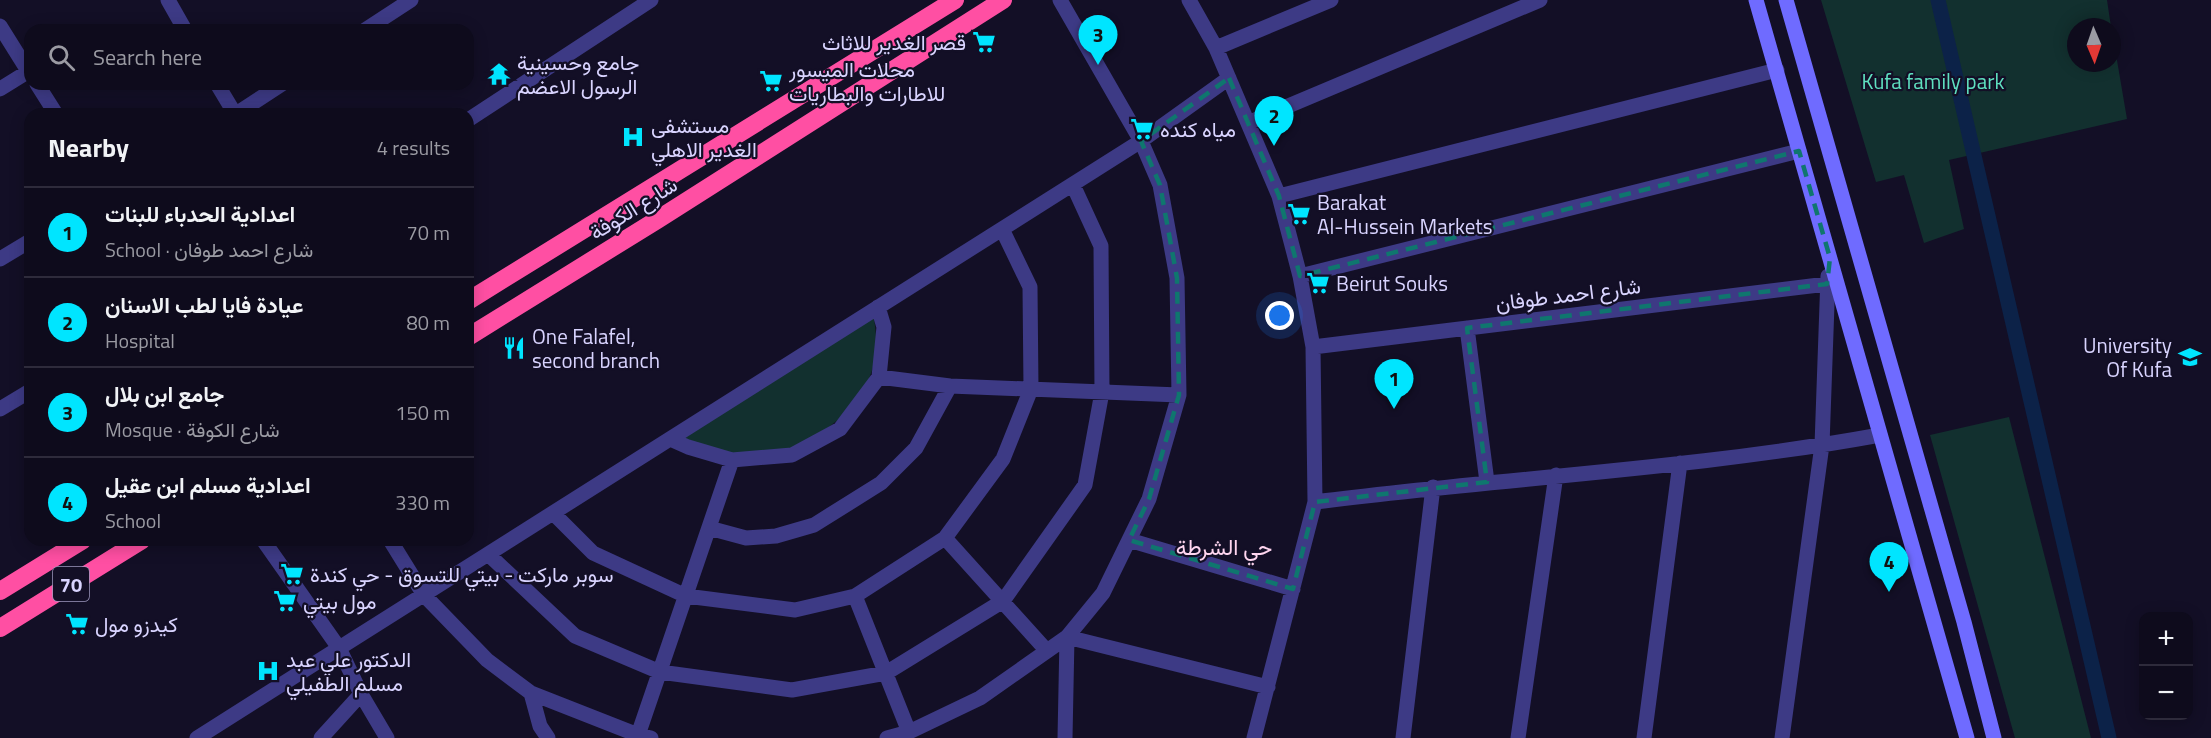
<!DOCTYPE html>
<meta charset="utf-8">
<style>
:root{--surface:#0e0b1c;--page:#171425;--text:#f1f3f6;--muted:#9b9ba3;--line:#2e2b3b;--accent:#00e5ff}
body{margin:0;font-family:"Titillium Web",Vazirmatn,sans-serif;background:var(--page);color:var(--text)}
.controls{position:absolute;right:18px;bottom:18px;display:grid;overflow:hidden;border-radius:12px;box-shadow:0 3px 15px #0003}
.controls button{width:54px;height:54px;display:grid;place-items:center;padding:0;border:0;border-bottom:2px solid var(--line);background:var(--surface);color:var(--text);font:30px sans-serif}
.compass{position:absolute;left:2067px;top:18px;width:54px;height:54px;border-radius:50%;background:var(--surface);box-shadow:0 3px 15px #0003;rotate:178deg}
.you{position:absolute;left:1280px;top:316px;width:21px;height:21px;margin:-15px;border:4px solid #fff;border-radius:50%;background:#1a73e8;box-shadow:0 0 0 9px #1a73e833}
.badge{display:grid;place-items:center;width:39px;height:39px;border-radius:50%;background:var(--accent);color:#111;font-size:20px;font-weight:700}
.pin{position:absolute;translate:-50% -50px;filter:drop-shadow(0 2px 3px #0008)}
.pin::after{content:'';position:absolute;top:32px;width:21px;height:18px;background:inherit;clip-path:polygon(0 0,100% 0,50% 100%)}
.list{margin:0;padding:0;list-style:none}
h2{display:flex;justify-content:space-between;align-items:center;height:78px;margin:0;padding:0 24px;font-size:26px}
h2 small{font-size:20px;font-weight:400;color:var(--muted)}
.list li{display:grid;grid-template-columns:39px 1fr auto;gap:18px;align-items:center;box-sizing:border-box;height:90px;padding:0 24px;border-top:2px solid var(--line)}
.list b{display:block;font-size:22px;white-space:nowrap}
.list p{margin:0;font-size:20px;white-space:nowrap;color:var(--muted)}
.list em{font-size:20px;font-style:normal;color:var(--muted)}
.icon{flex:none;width:33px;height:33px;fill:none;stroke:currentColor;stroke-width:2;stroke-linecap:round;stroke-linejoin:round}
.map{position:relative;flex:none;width:2211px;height:738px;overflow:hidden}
.search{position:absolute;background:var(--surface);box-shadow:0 3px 15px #0003;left:24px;top:24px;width:450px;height:66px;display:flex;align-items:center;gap:15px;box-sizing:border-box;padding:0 21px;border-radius:18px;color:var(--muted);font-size:22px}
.panel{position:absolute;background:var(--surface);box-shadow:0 3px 15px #0003;left:24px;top:108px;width:450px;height:438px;border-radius:18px}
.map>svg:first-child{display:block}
</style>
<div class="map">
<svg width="2211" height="738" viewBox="0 0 2211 738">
<rect width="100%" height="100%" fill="#130f26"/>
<path fill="#12302f" d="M 1821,0 L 2107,0 L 2111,27 L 2076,27 L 2076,63 L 2112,63 L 2112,31 L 2127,119 L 1949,160 L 1964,229 L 1924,243 L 1904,175 L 1876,182 Z
M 873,313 C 877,334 878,356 870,376 C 859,407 821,438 791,448 C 782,452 741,455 731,454 C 717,453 694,441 679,436 Z
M 2009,417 L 2091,738 L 2015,738 L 1930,435 Z"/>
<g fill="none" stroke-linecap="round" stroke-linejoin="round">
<path stroke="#0c2248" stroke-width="15" d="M 1938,0 L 2109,738"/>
<path stroke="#3d3a85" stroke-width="15" d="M 168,0 L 185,30
M 1189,0 L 1216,48 L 1279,196 L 1300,276 L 1313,347 L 1315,502 L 1254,738
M 0,26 L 30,74
M 365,30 L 411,0
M 1216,48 L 1331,0
M 37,84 L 56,114
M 217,84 L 235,114
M 0,89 L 29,71
M 236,114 L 282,84
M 468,120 L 651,0
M 1248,123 L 1540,0
M 1279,196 L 1777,70
M 0,259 L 30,241
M 1300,276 L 1799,151
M 1467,328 L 1487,482
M 1313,347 L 1827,284
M 879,377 L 950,386 L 1179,395
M 0,409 L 30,391
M 670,439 L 688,447 L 732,460 L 792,455 L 840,429 L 879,377 L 884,327 L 878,307
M 1315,502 C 1503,478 1694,469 1880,435
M 553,513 L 593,553 L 686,596 L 795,610 L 855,596 L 945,538 L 1003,459 L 1031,389 L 1030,287 L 1002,229
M 709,528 L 746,538 L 776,536 L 814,525 L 881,483 L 916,448 L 950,386
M 945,538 L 1047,651
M 263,540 L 339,648 L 361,694 L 321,738
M 390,540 L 424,595 L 487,660 L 531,693 L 638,735 L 651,738
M 1129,540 L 1293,589
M 488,554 L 575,636 L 660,672 L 792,690 L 886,673 L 1003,601 L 1085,485 L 1102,392 L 1101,246 L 1073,185
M 855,596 L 909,732
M 531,693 L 540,726 L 548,738
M 361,694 L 387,738
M 638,735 L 732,460
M 197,738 L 1141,141 L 1229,78
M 887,738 L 909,732 L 980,698 L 1067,637 L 1103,593 L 1149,499 L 1179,395 L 1177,278 L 1160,185 L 1141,141 L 1060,0
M 1065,738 L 1067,637 L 1268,687
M 1403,738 L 1433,487
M 1518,738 L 1556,475
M 1644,738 L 1680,463
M 1782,738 L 1822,445 L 1828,276"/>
<path stroke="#6f6bff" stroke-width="15" d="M 1756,0 L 1967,738
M 1786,0 L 1964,622 L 1994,738"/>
<path stroke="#ff4fa3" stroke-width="18" d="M 468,301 L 955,0
M 468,337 L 657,220 L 1003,0
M 0,591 L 83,540
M 0,628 L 142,540"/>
</g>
<path fill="none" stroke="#0f766e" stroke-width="4.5" stroke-dasharray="12 8" stroke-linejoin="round" d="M 1229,78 L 1279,196 L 1300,276 L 1799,151 L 1830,258 L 1827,284 L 1467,328 L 1487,482 L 1315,502 L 1293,589 L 1129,540 L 1149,499 L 1179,395 L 1177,278 L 1160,185 L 1141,141 Z"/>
<defs>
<g id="supermarket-bare" transform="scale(1.8)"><path d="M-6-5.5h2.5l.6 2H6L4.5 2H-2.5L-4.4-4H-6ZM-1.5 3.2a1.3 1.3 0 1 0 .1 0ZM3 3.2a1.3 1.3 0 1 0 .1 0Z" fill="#00e5ff" stroke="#130f26" stroke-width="2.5" paint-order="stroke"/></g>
<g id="temple-bare" transform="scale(1.8)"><path d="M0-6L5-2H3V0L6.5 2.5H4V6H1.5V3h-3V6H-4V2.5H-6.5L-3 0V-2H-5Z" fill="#00e5ff" stroke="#130f26" stroke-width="2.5" paint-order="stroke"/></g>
<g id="hospital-bare" transform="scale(1.8)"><path d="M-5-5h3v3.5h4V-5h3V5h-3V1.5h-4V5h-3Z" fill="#00e5ff" stroke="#130f26" stroke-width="2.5" paint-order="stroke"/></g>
<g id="restaurant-bare" transform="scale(1.8)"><path d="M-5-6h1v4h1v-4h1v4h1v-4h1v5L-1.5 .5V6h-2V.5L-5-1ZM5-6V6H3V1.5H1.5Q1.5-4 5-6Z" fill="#00e5ff" stroke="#130f26" stroke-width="2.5" paint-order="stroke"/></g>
<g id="university-bare" transform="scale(1.8)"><path d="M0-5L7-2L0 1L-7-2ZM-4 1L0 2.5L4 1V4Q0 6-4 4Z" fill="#00e5ff" stroke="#130f26" stroke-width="2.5" paint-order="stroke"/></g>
</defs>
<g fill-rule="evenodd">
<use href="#supermarket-bare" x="984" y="42"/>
<use href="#temple-bare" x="499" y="74"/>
<use href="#supermarket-bare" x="771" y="81"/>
<use href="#supermarket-bare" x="1142" y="129"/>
<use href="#hospital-bare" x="633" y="137"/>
<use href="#supermarket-bare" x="1299" y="214"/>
<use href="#supermarket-bare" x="1318" y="283"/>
<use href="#restaurant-bare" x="514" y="348"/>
<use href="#university-bare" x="2190" y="357"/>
<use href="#supermarket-bare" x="292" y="574"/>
<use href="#supermarket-bare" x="285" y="601"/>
<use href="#supermarket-bare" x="77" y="624"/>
<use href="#hospital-bare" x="268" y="671"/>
</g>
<g text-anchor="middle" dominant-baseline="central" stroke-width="4.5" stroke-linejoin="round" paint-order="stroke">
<rect fill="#130f26" stroke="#9e99be" stroke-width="1.5" x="53" y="567" width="36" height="34" rx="4.5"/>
<g font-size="20" font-weight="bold" fill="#d9d4ff">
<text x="71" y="584">70</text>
</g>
<g font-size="21" fill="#d9d4ff" stroke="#130f26" text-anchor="start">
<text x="966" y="42" text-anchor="end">قصر الغدير للاثاث</text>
<text x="517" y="62">جامع وحسينية<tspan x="517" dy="24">الرسول الاعضم</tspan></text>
<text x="789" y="69">محلات الميسور<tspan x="789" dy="24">للاطارات والبطاريات</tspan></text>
<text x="651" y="125">مستشفى<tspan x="651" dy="24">الغدير الاهلي</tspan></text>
<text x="1160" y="129">مياه كنده</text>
<text x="1317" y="202">Barakat<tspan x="1317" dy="24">Al-Hussein Markets</tspan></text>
<text x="1336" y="283">Beirut Souks</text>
<text x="532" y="336">One Falafel,<tspan x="532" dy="24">second branch</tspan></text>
<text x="2172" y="345" text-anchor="end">University<tspan x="2172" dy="24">Of Kufa</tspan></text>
<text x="310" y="574">سوبر ماركت - بيتي للتسوق - حي كندة</text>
<text x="303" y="601">مول بيتي</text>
<text x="95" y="624">كيدزو مول</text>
<text x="286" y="659">الدكتور علي عبد<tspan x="286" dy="24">مسلم الطفيلي</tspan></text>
</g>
<g font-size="21" fill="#5fe0c0" stroke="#130f26">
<text x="1933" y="81">Kufa family park</text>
</g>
<g font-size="21" fill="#d9d4ff" stroke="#130f26">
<text transform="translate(633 208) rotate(-32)">شارع الكوفة</text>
<text transform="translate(1568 294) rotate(-7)">شارع احمد طوفان</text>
</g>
<g font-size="22" fill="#ffd6f0" stroke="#130f26">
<text x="1224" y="547">حي الشرطة</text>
</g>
</g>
</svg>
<div class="controls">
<button>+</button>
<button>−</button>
</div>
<svg class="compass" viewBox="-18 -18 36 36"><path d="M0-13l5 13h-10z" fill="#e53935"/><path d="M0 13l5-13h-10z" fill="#9b9ba3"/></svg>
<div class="you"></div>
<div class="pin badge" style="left:1394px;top:409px">1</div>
<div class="pin badge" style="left:1274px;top:146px">2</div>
<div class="pin badge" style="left:1098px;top:65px">3</div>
<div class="pin badge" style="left:1889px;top:592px">4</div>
<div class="search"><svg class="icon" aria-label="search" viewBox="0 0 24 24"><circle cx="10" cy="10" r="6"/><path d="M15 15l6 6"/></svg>Search here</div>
<section class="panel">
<h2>Nearby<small>4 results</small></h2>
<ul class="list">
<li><span class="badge">1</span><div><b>اعدادية الحدباء للبنات</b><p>School · شارع احمد طوفان</p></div><em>70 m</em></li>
<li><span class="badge">2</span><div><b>عيادة فايا لطب الاسنان</b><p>Hospital</p></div><em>80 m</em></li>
<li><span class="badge">3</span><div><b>جامع ابن بلال</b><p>Mosque · شارع الكوفة</p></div><em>150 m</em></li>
<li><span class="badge">4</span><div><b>اعدادية مسلم ابن عقيل</b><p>School</p></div><em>330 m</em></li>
</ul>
</section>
</div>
